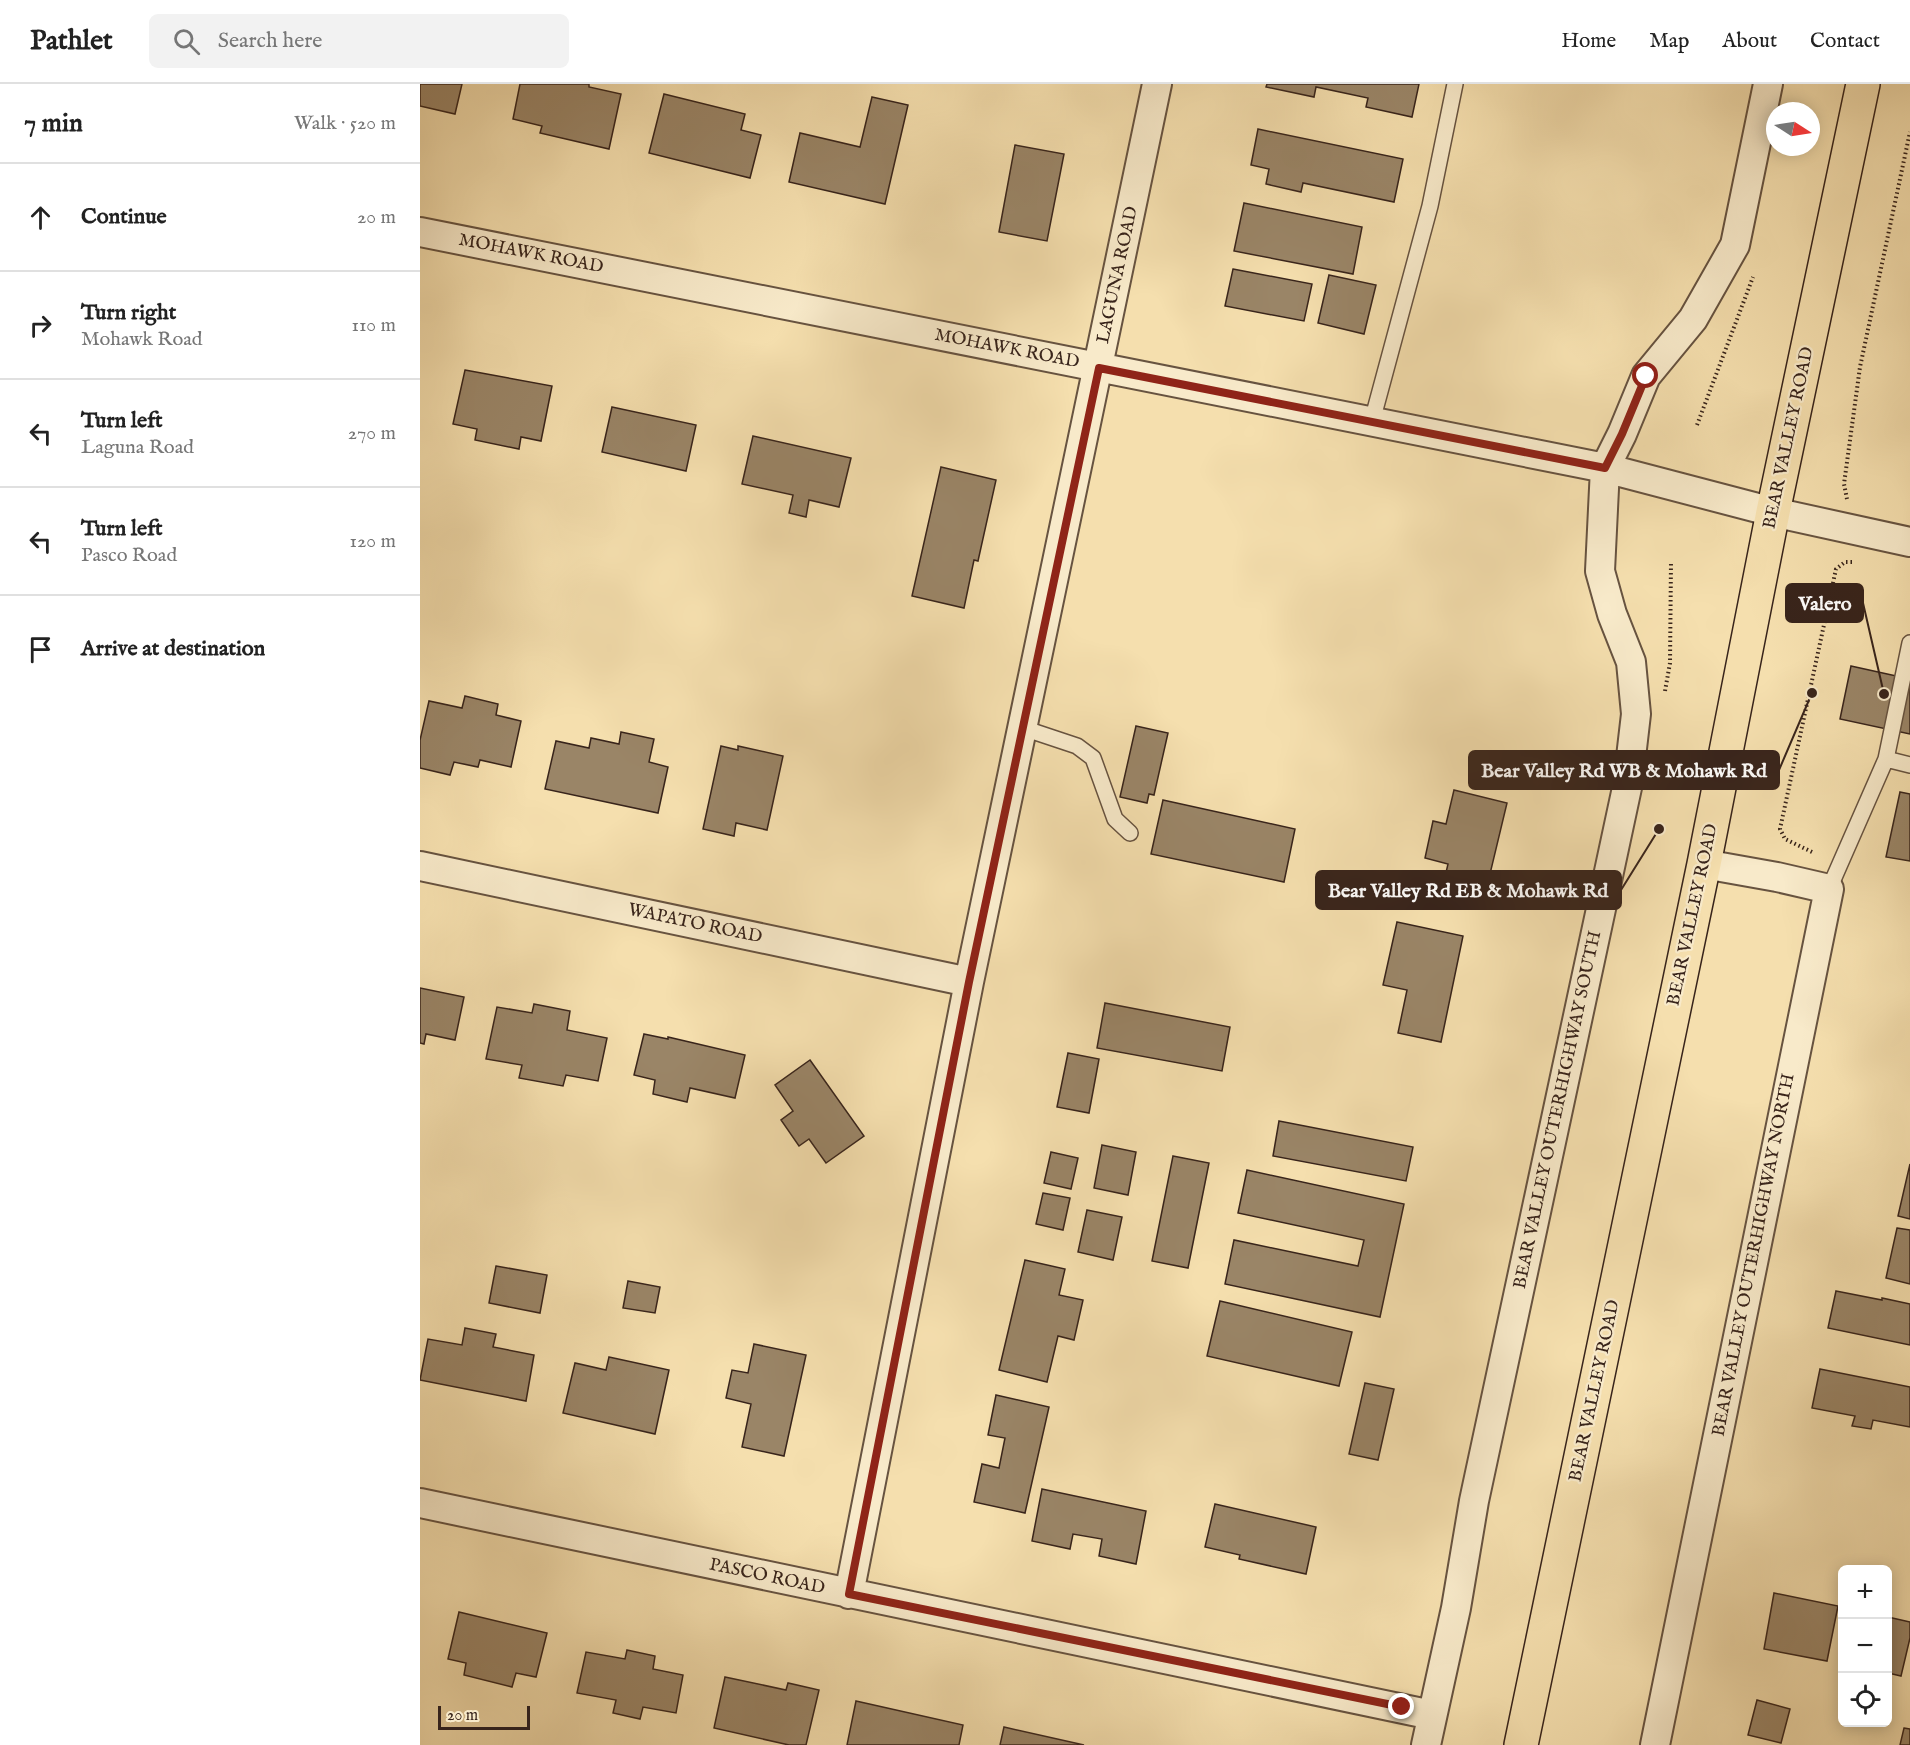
<!DOCTYPE html>
<meta charset="utf-8">
<style>
:root{--surface:#fff;--page:#f2f2f2;--text:#222;--muted:#767676;--line:#e0e0e0}
body{margin:0;font-family:"IM FELL English",serif;background:var(--page);color:var(--text)}
.controls{position:absolute;right:18px;bottom:18px;display:grid;overflow:hidden;border-radius:9px;box-shadow:0 3px 15px #0003}
.controls button{width:54px;height:54px;display:grid;place-items:center;padding:0;border:0;border-bottom:2px solid var(--line);background:var(--surface);color:var(--text);font:30px sans-serif}
.compass{position:absolute;left:1346px;top:18px;width:54px;height:54px;border-radius:50%;background:var(--surface);box-shadow:0 3px 15px #0003;rotate:102deg}
.scale{position:absolute;left:18px;bottom:15px;width:92px;box-sizing:border-box;padding-left:6px;border:3px solid #38241b;border-top:0;font-size:16px;line-height:21px;white-space:nowrap;color:#38241b;-webkit-text-stroke:4px #f8eaca;paint-order:stroke}
.stop{position:absolute;width:18px;height:18px;margin:-14px;border:4px solid #8f2418;border-radius:50%;background:#fff}
.stop.end{background:#8f2418;border-color:#fff;box-shadow:0 2px 6px #0008}
.list{margin:0;padding:0;list-style:none}
h2{display:flex;justify-content:space-between;align-items:center;height:78px;margin:0;padding:0 24px;font-size:26px}
h2 small{font-size:20px;font-weight:400;color:var(--muted)}
.list li{display:grid;grid-template-columns:39px 1fr auto;gap:18px;align-items:center;box-sizing:border-box;height:108px;padding:0 24px;border-top:2px solid var(--line)}
.list b{display:block;font-size:22px;white-space:nowrap}
.list p{margin:0;font-size:20px;white-space:nowrap;color:var(--muted)}
.list em{font-size:20px;font-style:normal;color:var(--muted)}
.icon{flex:none;width:33px;height:33px;fill:none;stroke:currentColor;stroke-width:2;stroke-linecap:round;stroke-linejoin:round}
.map{position:relative;flex:none;width:1490px;height:1661px;overflow:hidden}
header{display:flex;align-items:center;gap:36px;box-sizing:border-box;height:84px;padding:0 30px;background:var(--surface);border-bottom:2px solid var(--line)}
header strong{font-size:28px}
nav{display:flex;gap:33px;margin-inline-start:auto;font-size:21px}
.search{width:420px;height:54px;background:var(--page);display:flex;align-items:center;gap:15px;box-sizing:border-box;padding:0 21px;border-radius:9px;color:var(--muted);font-size:22px}
main{display:flex}
aside{flex:1;background:var(--surface)}
.map>svg:first-child{display:block}
</style>
<header>
<strong>Pathlet</strong>
<div class="search"><svg class="icon" aria-label="search" viewBox="0 0 24 24"><circle cx="10" cy="10" r="6"/><path d="M15 15l6 6"/></svg>Search here</div>
<nav><a>Home</a><a>Map</a><a>About</a><a>Contact</a></nav>
</header>
<main>
<aside>
<h2>7 min<small>Walk · 520 m</small></h2>
<ul class="list">
<li><svg class="icon" aria-label="ahead" viewBox="0 0 24 24"><path d="M12 20V5M6 11l6-6 6 6"/></svg><div><b>Continue</b></div><em>20 m</em></li>
<li><svg class="icon" aria-label="right" viewBox="0 0 24 24"><path d="M7 20v-9h11M14 6l5 5-5 5"/></svg><div><b>Turn right</b><p>Mohawk Road</p></div><em>110 m</em></li>
<li><svg class="icon" aria-label="left" viewBox="0 0 24 24"><path d="M17 20v-9H6M10 6l-5 5 5 5"/></svg><div><b>Turn left</b><p>Laguna Road</p></div><em>270 m</em></li>
<li><svg class="icon" aria-label="left" viewBox="0 0 24 24"><path d="M17 20v-9H6M10 6l-5 5 5 5"/></svg><div><b>Turn left</b><p>Pasco Road</p></div><em>120 m</em></li>
<li><svg class="icon" aria-label="arrive" viewBox="0 0 24 24"><path d="M6 21V4h12l-3 4 3 4H6"/></svg><div><b>Arrive at destination</b></div></li>
</ul>
</aside>
<div class="map">
<svg width="1490" height="1661" viewBox="0 0 1490 1661">
<rect width="100%" height="100%" fill="#f5dfae"/>
<filter id="stains"><feTurbulence type="fractalNoise" baseFrequency=".00333" numOctaves="4"/><feColorMatrix values="0 0 0 0 .2 0 0 0 0 .09 0 0 0 0 .02 0 0 0 .5 -.17"/></filter>
<radialGradient id="worn" r=".72"><stop offset=".6" stop-color="#630" stop-opacity="0"/><stop offset="1" stop-color="#630" stop-opacity=".3"/></radialGradient>
<path fill="#9a8567" stroke="#38241b" stroke-width="1.5" d="M 0,0 L 42,0 L 35,30 L 0,22 Z
M 100,0 L 169,0 L 169,3 L 201,10 L 189,65 L 120,49 L 122,42 L 93,35 Z
M 847,0 L 999,0 L 992,33 L 946,23 L 948,14 L 896,3 L 894,13 L 846,3 Z
M 244,10 L 325,30 L 321,46 L 341,51 L 330,94 L 229,69 Z
M 452,13 L 488,21 L 465,120 L 369,98 L 380,49 L 440,63 Z
M 838,45 L 983,75 L 974,118 L 883,99 L 881,108 L 846,100 L 849,85 L 831,81 Z
M 595,61 L 644,70 L 627,157 L 579,148 Z
M 824,119 L 942,143 L 933,190 L 814,167 Z
M 813,185 L 892,200 L 884,237 L 805,222 Z
M 909,191 L 956,201 L 944,250 L 898,239 Z
M 45,286 L 132,302 L 121,357 L 101,353 L 99,365 L 55,356 L 57,345 L 33,340 Z
M 192,323 L 276,341 L 266,387 L 182,368 Z
M 333,352 L 431,374 L 419,423 L 389,416 L 386,433 L 369,429 L 373,411 L 322,400 Z
M 521,383 L 576,396 L 558,477 L 554,476 L 544,524 L 492,512 Z
M 1431,582 L 1490,595 L 1490,650 L 1420,635 Z
M 45,612 L 78,620 L 76,631 L 101,637 L 91,683 L 60,676 L 58,683 L 34,678 L 30,691 L 0,684 L 0,656 L 9,617 L 42,624 Z
M 716,642 L 748,649 L 734,711 L 729,710 L 727,719 L 700,713 Z
M 201,648 L 234,655 L 229,678 L 248,683 L 238,729 L 125,705 L 136,657 L 169,664 L 171,654 L 199,660 Z
M 301,662 L 318,666 L 318,662 L 363,672 L 347,746 L 316,739 L 314,752 L 283,745 Z
M 1034,706 L 1087,719 L 1070,790 L 1063,789 L 1056,818 L 1021,810 L 1028,780 L 1005,774 L 1013,737 L 1026,740 Z
M 1480,708 L 1490,710 L 1490,777 L 1466,773 Z
M 743,716 L 875,745 L 864,798 L 731,770 Z
M 977,838 L 1043,852 L 1021,958 L 978,949 L 987,906 L 963,901 Z
M 0,904 L 44,913 L 35,956 L 6,950 L 4,960 L 0,959 Z
M 685,919 L 810,943 L 802,987 L 677,964 Z
M 114,920 L 150,927 L 147,946 L 187,954 L 178,997 L 146,991 L 143,1002 L 99,994 L 102,981 L 66,975 L 77,923 L 112,929 Z
M 224,950 L 248,955 L 248,953 L 325,971 L 315,1014 L 270,1004 L 267,1018 L 233,1010 L 235,996 L 214,991 Z
M 648,969 L 679,975 L 669,1029 L 637,1023 Z
M 390,976 L 444,1052 L 406,1079 L 389,1055 L 379,1062 L 361,1036 L 373,1027 L 355,1001 Z
M 859,1037 L 993,1063 L 986,1097 L 853,1072 Z
M 682,1061 L 716,1068 L 708,1111 L 674,1104 Z
M 631,1068 L 658,1074 L 651,1105 L 624,1099 Z
M 753,1072 L 789,1079 L 768,1184 L 732,1177 Z
M 1490,1080 L 1490,1135 L 1478,1132 Z
M 827,1086 L 984,1120 L 960,1233 L 805,1200 L 814,1156 L 938,1182 L 944,1156 L 818,1129 Z
M 623,1109 L 650,1114 L 643,1146 L 616,1140 Z
M 667,1126 L 702,1133 L 693,1176 L 658,1168 Z
M 1477,1144 L 1490,1146 L 1490,1200 L 1466,1194 Z
M 605,1176 L 645,1185 L 639,1211 L 663,1216 L 654,1256 L 638,1252 L 627,1298 L 579,1286 Z
M 76,1182 L 127,1191 L 120,1229 L 69,1219 Z
M 208,1197 L 240,1203 L 235,1229 L 203,1224 Z
M 1416,1207 L 1462,1216 L 1462,1214 L 1490,1220 L 1490,1261 L 1408,1244 Z
M 800,1217 L 932,1248 L 919,1302 L 787,1272 Z
M 45,1244 L 76,1250 L 73,1263 L 114,1271 L 106,1317 L 0,1296 L 8,1255 L 42,1261 Z
M 334,1260 L 386,1271 L 364,1372 L 322,1363 L 331,1320 L 306,1314 L 312,1286 L 328,1289 Z
M 189,1273 L 249,1286 L 235,1350 L 143,1329 L 155,1279 L 186,1286 Z
M 1400,1285 L 1490,1303 L 1490,1343 L 1453,1336 L 1451,1345 L 1432,1342 L 1435,1332 L 1392,1324 Z
M 945,1299 L 974,1305 L 958,1376 L 929,1370 Z
M 576,1311 L 629,1323 L 605,1429 L 554,1418 L 562,1380 L 579,1384 L 585,1354 L 568,1351 Z
M 622,1405 L 726,1427 L 716,1480 L 679,1472 L 682,1455 L 653,1450 L 650,1465 L 612,1457 Z
M 795,1420 L 896,1443 L 886,1490 L 819,1475 L 820,1471 L 785,1463 Z
M 1354,1509 L 1418,1522 L 1407,1577 L 1344,1565 Z
M 39,1528 L 127,1549 L 116,1593 L 96,1589 L 92,1603 L 44,1591 L 46,1579 L 28,1575 Z
M 1468,1533 L 1490,1538 L 1490,1554 L 1481,1592 L 1468,1589 Z
M 207,1566 L 235,1572 L 233,1585 L 263,1591 L 256,1629 L 223,1623 L 220,1635 L 193,1629 L 196,1616 L 157,1609 L 166,1568 L 205,1575 Z
M 305,1593 L 366,1606 L 368,1599 L 399,1606 L 386,1661 L 369,1661 L 294,1644 Z
M 1337,1616 L 1370,1625 L 1361,1659 L 1328,1651 Z
M 436,1617 L 543,1641 L 539,1661 L 427,1661 Z
M 584,1643 L 664,1661 L 580,1661 Z
M 1484,1644 L 1490,1645 L 1490,1661 L 1480,1661 Z"/>
<g fill="none" stroke-linecap="round" stroke-linejoin="round">
<g stroke="#675340" stroke-width="18">
<path id="service" d="M 952,337 L 1010,122 L 1035,0
M 603,644 L 657,662 L 673,674 L 695,735 L 710,749
M 1466,675 L 1490,559
M 1409,805 L 1466,675 L 1490,681"/>
</g>
<g stroke="#675340" stroke-width="32">
<path id="minor" d="M 0,148 L 1185,384 L 1353,428 L 1490,458
M 0,782 L 549,898
M 0,1419 L 1012,1631
M 429,1510 L 549,898 L 737,0
M 1006,1661 L 1036,1524 L 1054,1417 L 1208,699 L 1216,630 L 1211,578 L 1192,530 L 1180,487 L 1185,384 L 1202,350 L 1226,292 L 1273,235 L 1315,161 L 1348,0
M 1235,1661 L 1409,805 L 1357,793 L 1284,780"/>
</g>
<g stroke="#38241b" stroke-width="36">
<path id="primary" d="M 1101,1661 L 1284,780 L 1353,428 L 1443,0"/>
</g>
<path stroke="#38241b" stroke-width="4" stroke-dasharray="1.5 3" stroke-linecap="butt" d="M 1277,341 L 1333,193
M 1427,415 L 1424,400 L 1440,283 L 1490,48
M 1245,607 L 1250,579 L 1251,477
M 1392,768 L 1365,755 L 1360,745 L 1416,485 L 1425,478 L 1432,478"/>
<use href="#service" stroke="#f8eaca" stroke-width="15"/>
<use href="#minor" stroke="#f8eaca" stroke-width="28"/>
<use href="#primary" stroke="#f5dfae" stroke-width="33"/>
</g>
<g fill="none" stroke-linecap="round" stroke-linejoin="round">
<path stroke="#8f2418" stroke-width="8" d="M 982,1623 L 429,1510 L 549,898 L 679,284 L 1185,384 L 1202,350 L 1226,292"/>
</g>
<g text-anchor="middle" dominant-baseline="central" stroke-width="4.5" stroke-linejoin="round" paint-order="stroke">
<g font-size="18" fill="#38241b" stroke="#f8eaca">
<text transform="translate(111 170) rotate(11)">MOHAWK ROAD</text>
<text transform="translate(698 191) rotate(-78)">LAGUNA ROAD</text>
<text transform="translate(587 265) rotate(11)">MOHAWK ROAD</text>
<text transform="translate(1369 354) rotate(-78)">BEAR VALLEY ROAD</text>
<text transform="translate(1273 831) rotate(-78)">BEAR VALLEY ROAD</text>
<text transform="translate(275 840) rotate(12)">WAPATO ROAD</text>
<text transform="translate(1138 1026) rotate(-78)">BEAR VALLEY OUTERHIGHWAY SOUTH</text>
<text transform="translate(1334 1171) rotate(-79)">BEAR VALLEY OUTERHIGHWAY NORTH</text>
<text transform="translate(1175 1307) rotate(-78)">BEAR VALLEY ROAD</text>
<text transform="translate(347 1493) rotate(12)">PASCO ROAD</text>
</g>
</g>
<path fill="none" stroke="#38241b" stroke-width="2" d="M1464 610L1443 519M1392 609L1359 686M1239 745L1201 806"/>
<g fill="#38241b" stroke="#f8eaca" stroke-width="2">
<circle cx="1464" cy="610" r="6"/>
<circle cx="1392" cy="609" r="6"/>
<circle cx="1239" cy="745" r="6"/>
</g>
<g fill="#38241b" stroke="#38241b" stroke-width="2">
<rect x="1366" y="500" width="77" height="38" rx="6"/>
<rect x="1049" y="667" width="310" height="38" rx="6"/>
<rect x="896" y="787" width="305" height="38" rx="6"/>
</g>
<g font-size="20" text-anchor="middle" font-weight="bold" fill="#fff">
<text x="1405" y="526">Valero</text>
<text x="1204" y="693">Bear Valley Rd WB &amp; Mohawk Rd</text>
<text x="1048" y="813">Bear Valley Rd EB &amp; Mohawk Rd</text>
</g>
<rect width="100%" height="100%" filter="url(#stains)"/>
<rect width="100%" height="100%" fill="url(#worn)"/>
</svg>
<div class="controls">
<button>+</button>
<button>−</button>
<button><svg class="icon" aria-label="locate" viewBox="0 0 24 24"><circle cx="12" cy="12" r="6"/><path d="M12 2v4M12 18v4M2 12h4M18 12h4"/></svg></button>
</div>
<svg class="compass" viewBox="-18 -18 36 36"><path d="M0-13l5 13h-10z" fill="#e53935"/><path d="M0 13l5-13h-10z" fill="#767676"/></svg>
<div class="scale">20 m</div>
<div class="stop" style="left:1226px;top:292px"></div>
<div class="stop end" style="left:982px;top:1623px"></div>
</div>
</main>
